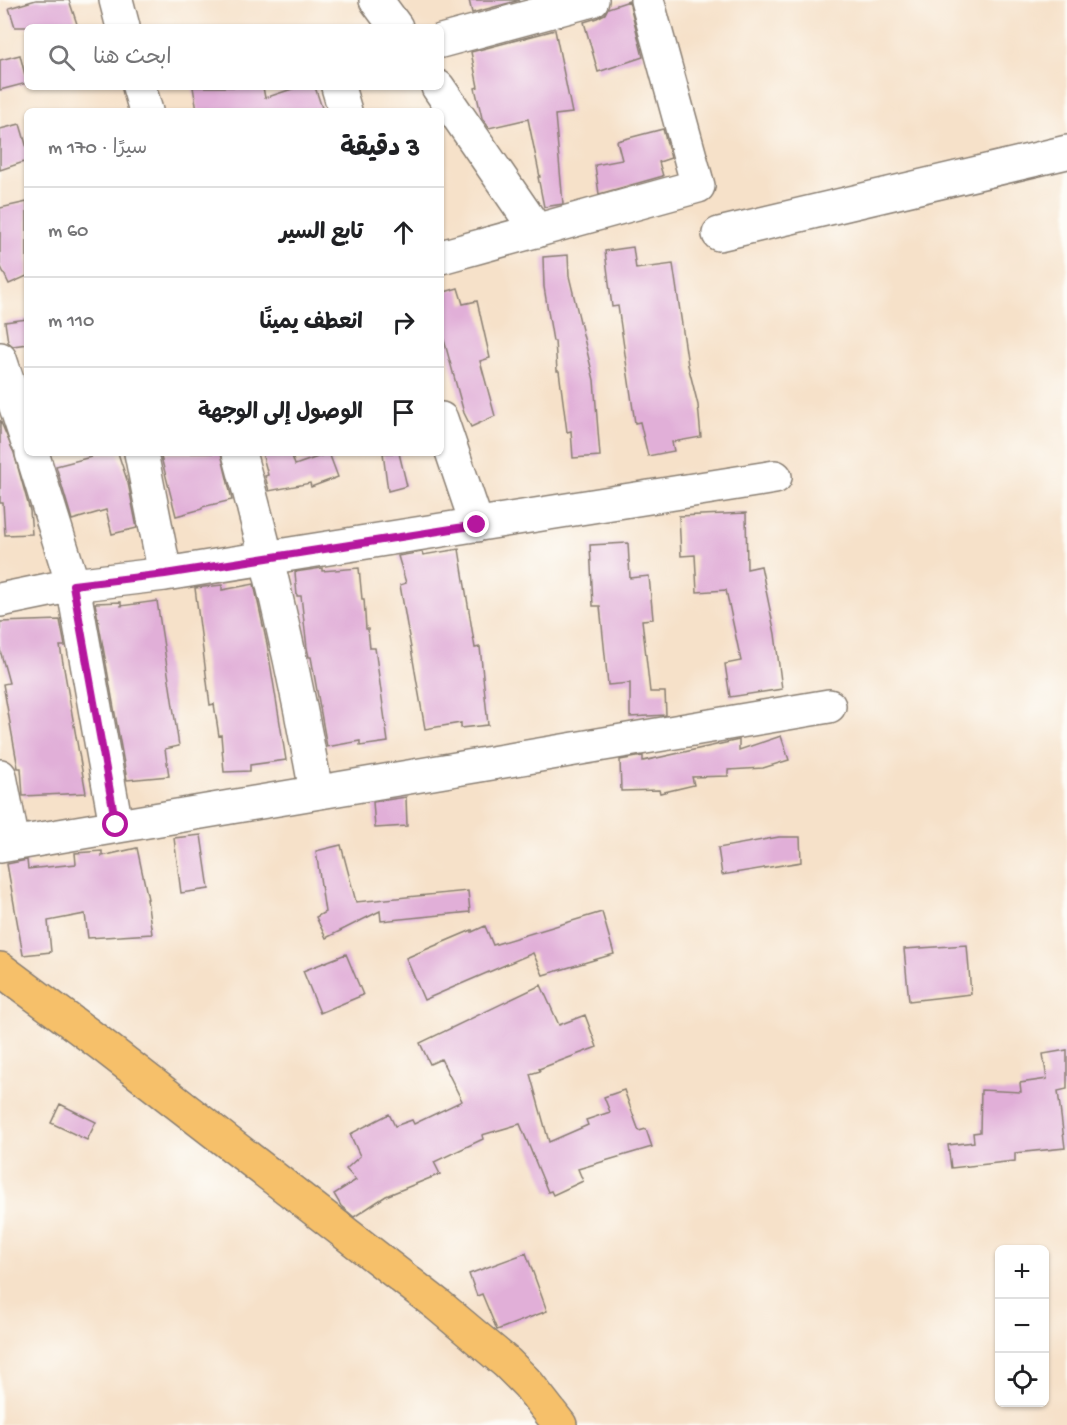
<!DOCTYPE html>
<html lang="ar">
<meta charset="utf-8">
<style>
:root{--surface:#fff;--page:#f6f6f6;--text:#202124;--muted:#757577;--line:#e0e0e0}
body{margin:0;font-family:"Gochi Hand","Playpen Sans Arabic",sans-serif;background:var(--page);color:var(--text);direction:rtl}
.controls{position:absolute;right:18px;bottom:18px;display:grid;overflow:hidden;border-radius:9px;box-shadow:0 2px 4px #0004}
.controls button{width:54px;height:54px;display:grid;place-items:center;padding:0;border:0;border-bottom:2px solid var(--line);background:var(--surface);color:var(--text);font:30px sans-serif}
.stop{position:absolute;width:18px;height:18px;margin:-14px;border:4px solid #b5179e;border-radius:50%;background:#fff}
.stop.end{background:#b5179e;border-color:#fff;box-shadow:0 2px 6px #0008}
.list{margin:0;padding:0;list-style:none}
h2{display:flex;justify-content:space-between;align-items:center;height:78px;margin:0;padding:0 24px;font-size:26px}
h2 small{font-size:20px;font-weight:400;color:var(--muted)}
.list li{display:grid;grid-template-columns:39px 1fr auto;gap:18px;align-items:center;box-sizing:border-box;height:90px;padding:0 24px;border-top:2px solid var(--line)}
.list b{display:block;font-size:22px;white-space:nowrap}
.list em{font-size:20px;font-style:normal;color:var(--muted)}
.icon{flex:none;width:33px;height:33px;fill:none;stroke:currentColor;stroke-width:2;stroke-linecap:round;stroke-linejoin:round}
.map{position:relative;flex:none;width:1067px;height:1425px;overflow:hidden;direction:ltr}
.search{position:absolute;background:var(--surface);box-shadow:0 2px 4px #0004;left:24px;top:24px;width:420px;height:66px;display:flex;align-items:center;gap:15px;box-sizing:border-box;padding:0 21px;border-radius:9px;color:var(--muted);font-size:22px}
.panel{position:absolute;background:var(--surface);box-shadow:0 2px 4px #0004;left:24px;top:108px;width:420px;height:348px;border-radius:9px;direction:rtl}
.map>svg:first-child{display:block}
</style>
<div class="map">
<svg width="1067" height="1425" viewBox="0 0 1067 1425">
<rect width="100%" height="100%" fill="#fdfcf7"/>
<filter id="ink" filterUnits="userSpaceOnUse"><feTurbulence type="fractalNoise" baseFrequency=".0167" numOctaves="2"/><feDisplacementMap in="SourceGraphic" scale="12" xChannelSelector="R" yChannelSelector="G"/><feConvolveMatrix kernelMatrix="1 2 1 2 8 2 1 2 1" color-interpolation-filters="sRGB"/></filter>
<filter id="wash" filterUnits="userSpaceOnUse"><feTurbulence type="fractalNoise" baseFrequency=".008" numOctaves="4" result="noise"/><feDisplacementMap in="SourceGraphic" scale="24" xChannelSelector="R" yChannelSelector="G"/><feGaussianBlur stdDeviation="1.35" result="paint"/><feColorMatrix in="noise" values="0 0 0 0 0 0 0 0 0 0 0 0 0 0 0 0 0 1.4 0 .05"/><feComposite in="paint" operator="in"/></filter>
<g filter="url(#wash)">
<rect width="100%" height="100%" fill="#f6e1c9"/>
<g id="blocks">
<path fill="#e1afd8" d="M 36,0 L 69,0 L 78,27 L 15,27 L 9,8 Z
M 469,0 L 520,0 L 472,13 Z
M 629,1 L 643,57 L 598,72 L 584,22 L 597,18 L 605,14 L 608,8 Z
M 555,30 L 572,113 L 555,115 L 563,204 L 544,207 L 538,177 L 540,177 L 528,119 L 489,128 L 482,118 L 475,88 L 478,87 L 471,52 Z
M 20,55 L 27,83 L 0,90 L 0,60 Z
M 193,87 L 263,87 L 265,98 L 298,87 L 315,87 L 323,111 L 197,111 Z
M 20,124 L 27,148 L 27,161 L 0,170 L 0,129 Z
M 663,129 L 671,158 L 659,162 L 663,176 L 599,194 L 595,165 L 622,160 L 617,141 Z
M 27,202 L 27,276 L 9,284 L 0,265 L 0,208 Z
M 633,247 L 636,269 L 673,264 L 688,365 L 698,405 L 701,437 L 672,442 L 674,451 L 648,456 L 640,422 L 635,423 L 618,306 L 612,307 L 605,251 Z
M 568,255 L 569,276 L 594,380 L 600,456 L 573,458 L 571,431 L 567,432 L 559,371 L 557,371 L 555,341 L 553,341 L 544,287 L 543,257 Z
M 458,288 L 463,304 L 477,301 L 490,358 L 480,361 L 495,416 L 471,427 L 464,413 L 441,329 L 441,293 Z
M 27,319 L 27,344 L 13,346 L 8,342 L 5,322 Z
M 0,420 L 14,453 L 30,511 L 32,534 L 5,535 L 3,503 L 0,503 Z
M 89,453 L 118,453 L 128,483 L 137,528 L 112,534 L 106,510 L 72,520 L 56,466 L 91,457 Z
M 160,453 L 221,453 L 232,500 L 202,507 L 202,509 L 176,516 Z
M 262,453 L 291,453 L 295,465 L 329,453 L 338,477 L 311,487 L 310,483 L 269,491 L 265,476 L 268,475 Z
M 383,453 L 399,453 L 407,486 L 388,491 Z
M 746,513 L 747,569 L 761,566 L 775,634 L 782,689 L 730,697 L 725,664 L 741,661 L 726,590 L 697,592 L 695,555 L 681,556 L 679,516 Z
M 628,543 L 630,578 L 649,576 L 653,619 L 642,620 L 650,692 L 665,692 L 666,715 L 630,717 L 630,683 L 608,685 L 600,606 L 593,606 L 590,545 Z
M 459,549 L 475,648 L 480,647 L 488,725 L 461,728 L 461,723 L 425,729 L 400,585 L 406,583 L 398,556 L 422,552 L 423,555 Z
M 322,568 L 322,571 L 359,568 L 362,599 L 364,599 L 366,629 L 368,629 L 370,648 L 375,648 L 388,742 L 360,746 L 360,741 L 327,747 L 311,657 L 309,657 L 307,648 L 301,596 L 297,596 L 295,572 Z
M 254,584 L 267,644 L 286,760 L 250,765 L 250,771 L 224,772 L 221,735 L 219,736 L 214,704 L 210,705 L 195,588 L 222,585 L 222,590 Z
M 157,601 L 179,746 L 165,749 L 169,776 L 127,780 L 95,603 L 121,602 L 121,606 Z
M 60,620 L 65,646 L 60,646 L 86,793 L 23,796 L 21,768 L 18,768 L 3,684 L 9,683 L 0,650 L 0,622 Z
M 781,736 L 789,760 L 763,768 L 728,770 L 728,776 L 692,777 L 694,785 L 660,793 L 659,790 L 621,791 L 620,760 L 643,756 L 643,761 L 739,740 L 739,750 Z
M 406,797 L 407,826 L 375,828 L 373,802 Z
M 201,835 L 209,889 L 181,893 L 174,838 Z
M 779,837 L 800,837 L 801,862 L 722,875 L 718,848 Z
M 341,845 L 356,902 L 468,891 L 470,912 L 381,921 L 380,911 L 326,938 L 316,917 L 325,912 L 316,851 Z
M 137,848 L 148,899 L 147,899 L 152,934 L 88,938 L 85,914 L 48,921 L 51,952 L 23,955 L 7,864 L 27,860 L 28,869 L 76,864 L 75,853 L 102,851 L 102,856 Z
M 602,912 L 614,954 L 543,975 L 533,953 L 424,1000 L 406,958 L 472,930 L 472,932 L 485,926 L 493,945 Z
M 967,945 L 971,994 L 909,1001 L 904,949 Z
M 346,954 L 363,995 L 320,1013 L 303,971 Z
M 541,985 L 559,1025 L 585,1015 L 597,1047 L 539,1069 L 540,1071 L 530,1074 L 549,1142 L 588,1125 L 586,1120 L 610,1112 L 604,1097 L 624,1090 L 639,1131 L 646,1129 L 652,1147 L 578,1169 L 583,1181 L 553,1195 L 551,1191 L 548,1192 L 520,1124 L 482,1135 L 483,1139 L 434,1162 L 440,1174 L 386,1196 L 354,1217 L 341,1206 L 334,1194 L 356,1180 L 346,1169 L 360,1156 L 350,1134 L 389,1114 L 395,1126 L 412,1120 L 414,1124 L 462,1101 L 441,1059 L 430,1064 L 420,1043 Z
M 1067,1050 L 1067,1089 L 1058,1091 L 1065,1148 L 1015,1153 L 1015,1161 L 951,1168 L 948,1145 L 974,1142 L 973,1133 L 980,1132 L 981,1090 L 1021,1092 L 1020,1083 L 1047,1079 L 1043,1054 Z
M 60,1104 L 96,1122 L 87,1140 L 51,1123 Z
M 526,1253 L 547,1311 L 497,1330 L 482,1294 L 477,1296 L 469,1274 Z"/>
</g>
</g>
<g filter="url(#ink)">
<use href="#blocks" fill-opacity="0" stroke="#897e72" stroke-width="1.5"/>
<g fill="none" stroke-linecap="round" stroke-linejoin="round">
<g stroke="#897e72" stroke-width="36">
<path id="minor" d="M 116,0 L 123,27
M 376,0 L 396,27
M 441,41 L 592,0
M 139,87 L 146,111
M 338,87 L 345,111
M 438,87 L 537,231
M 719,234 L 1067,152
M 441,257 L 698,186 L 647,0
M 0,359 L 27,440
M 441,419 L 477,525
M 32,453 L 73,585 L 116,825
M 141,453 L 165,574
M 239,453 C 270,565 296,677 316,792
M 0,600 L 73,585 L 165,574 L 775,477
M 0,776 L 13,843
M 0,846 L 829,706"/>
</g>
<g stroke="#897e72" stroke-width="36">
<path id="major" d="M 0,969 L 101,1044 L 438,1305 L 507,1363 L 528,1384 L 560,1425"/>
</g>
<use href="#minor" stroke="#fff" stroke-width="33"/>
<use href="#major" stroke="#f6c06b" stroke-width="33"/>
</g>
</g>
<g fill="none" stroke-linecap="round" stroke-linejoin="round" filter="url(#ink)">
<path stroke="#b5179e" stroke-width="8" d="M 116,825 L 73,585 L 165,574 L 477,525"/>
</g>
</svg>
<div class="controls">
<button>+</button>
<button>−</button>
<button><svg class="icon" aria-label="locate" viewBox="0 0 24 24"><circle cx="12" cy="12" r="6"/><path d="M12 2v4M12 18v4M2 12h4M18 12h4"/></svg></button>
</div>
<div class="stop" style="left:116px;top:825px"></div>
<div class="stop end" style="left:477px;top:525px"></div>
<div class="search"><svg class="icon" aria-label="search" viewBox="0 0 24 24"><circle cx="10" cy="10" r="6"/><path d="M15 15l6 6"/></svg>ابحث هنا</div>
<section class="panel">
<h2>3 دقيقة<small>سيرًا · 170 m</small></h2>
<ul class="list">
<li><svg class="icon" aria-label="ahead" viewBox="0 0 24 24"><path d="M12 20V5M6 11l6-6 6 6"/></svg><div><b>تابع السير</b></div><em>60 m</em></li>
<li><svg class="icon" aria-label="right" viewBox="0 0 24 24"><path d="M7 20v-9h11M14 6l5 5-5 5"/></svg><div><b>انعطف يمينًا</b></div><em>110 m</em></li>
<li><svg class="icon" aria-label="arrive" viewBox="0 0 24 24"><path d="M6 21V4h12l-3 4 3 4H6"/></svg><div><b>الوصول إلى الوجهة</b></div></li>
</ul>
</section>
</div>
